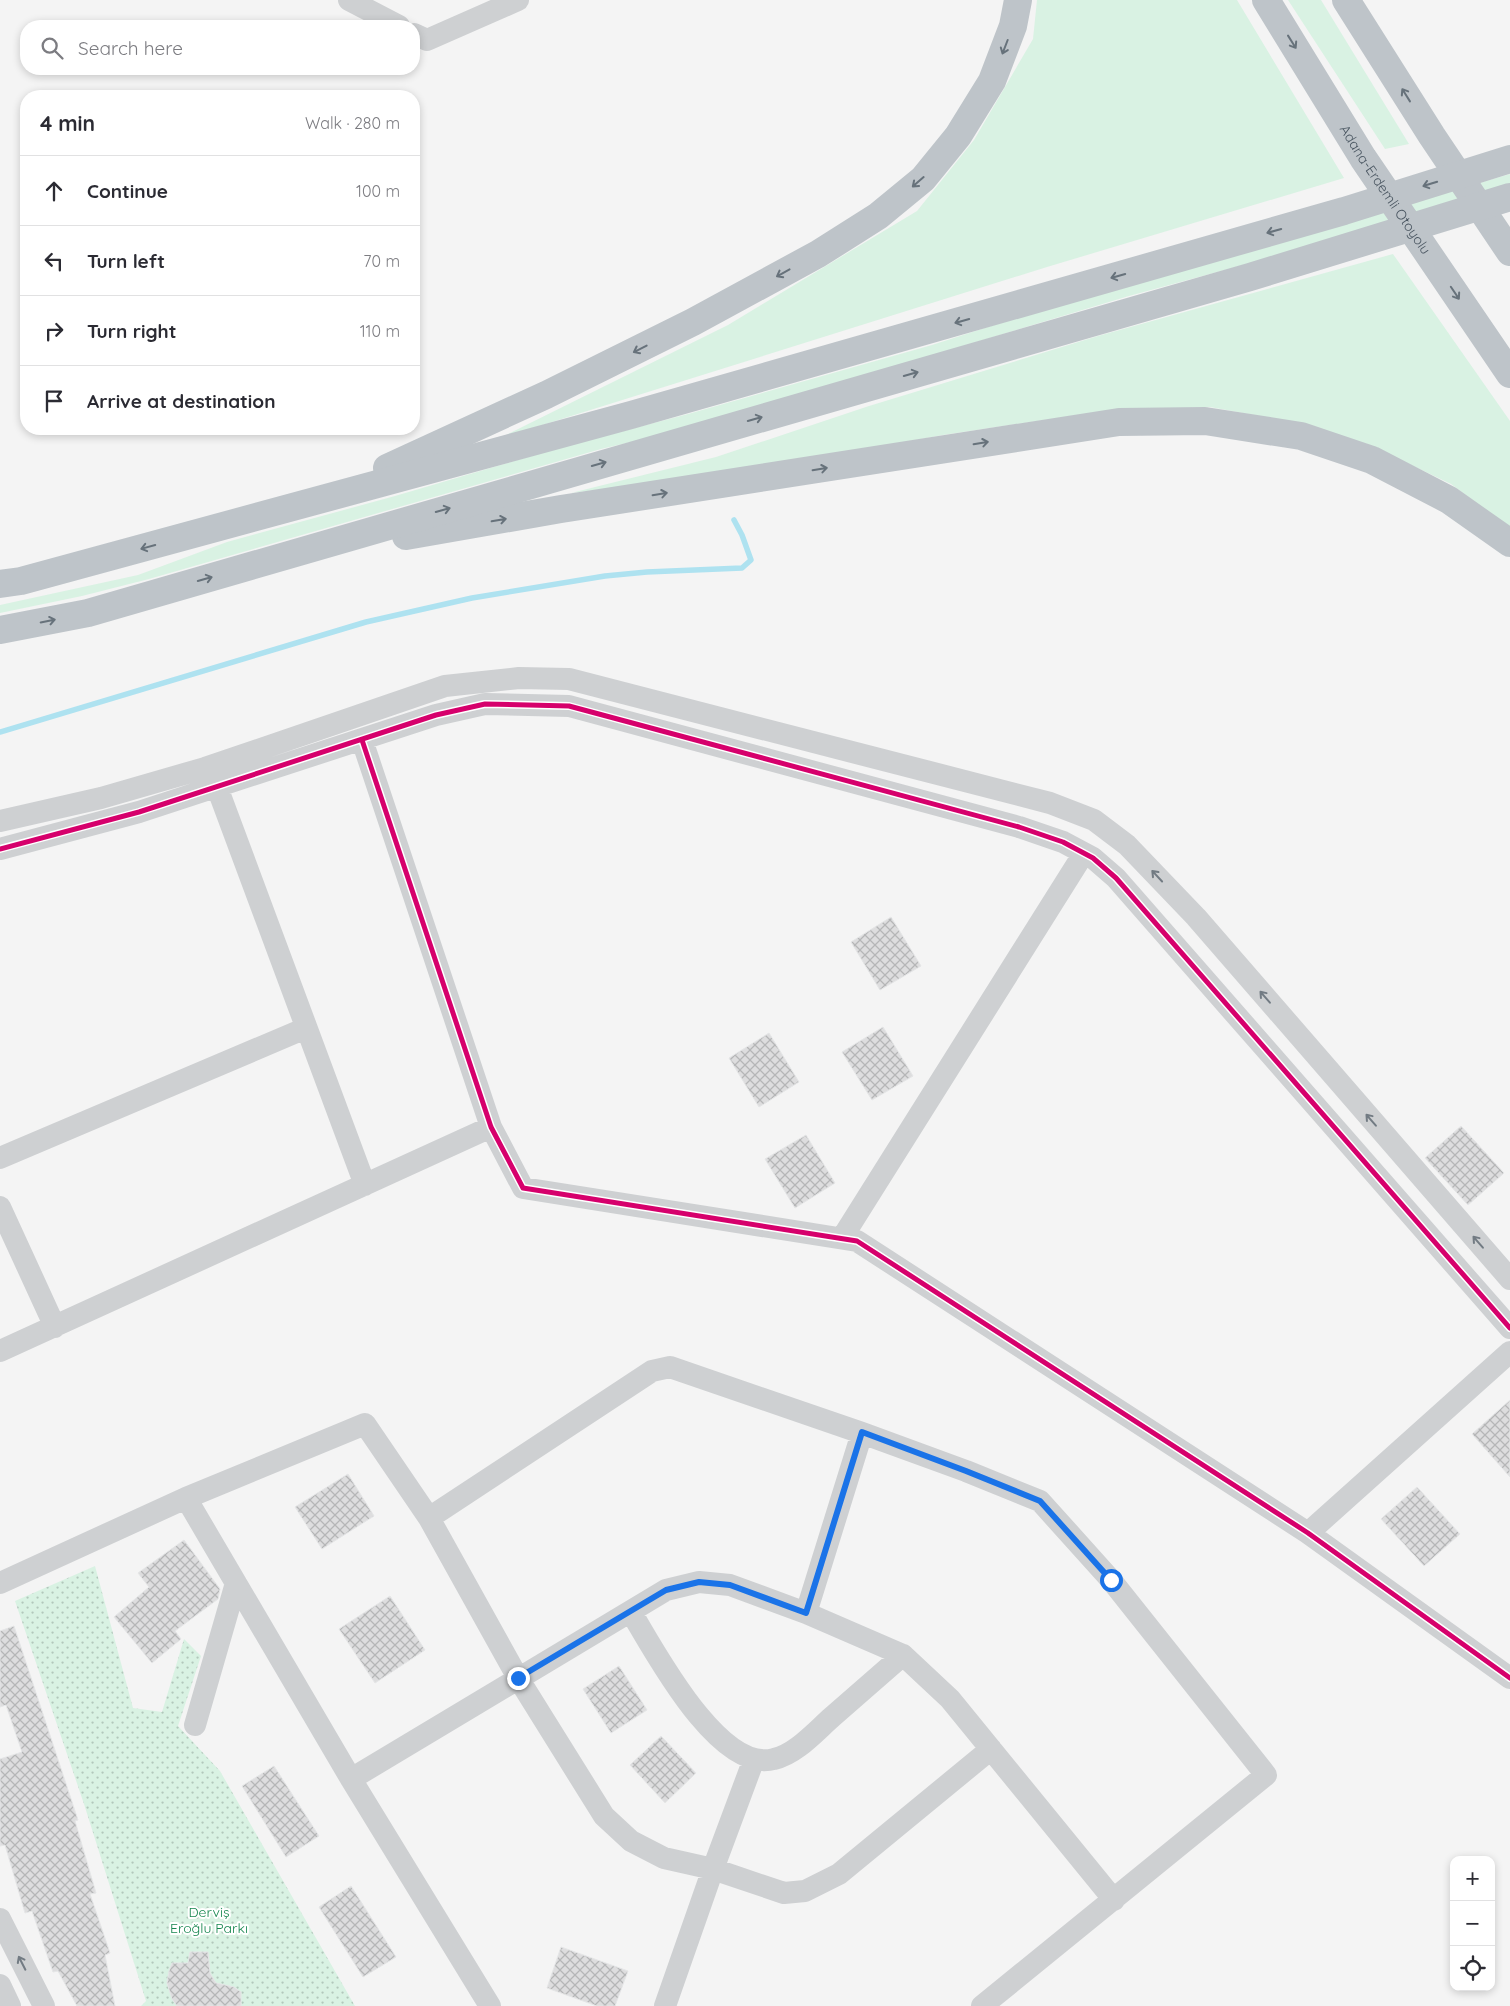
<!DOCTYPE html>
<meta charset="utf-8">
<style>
:root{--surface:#fff;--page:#f2f2f3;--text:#2b2b33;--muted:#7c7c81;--line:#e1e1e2}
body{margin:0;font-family:Quicksand,sans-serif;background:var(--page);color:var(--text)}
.controls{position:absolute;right:15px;bottom:15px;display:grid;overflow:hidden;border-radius:10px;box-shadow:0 2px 8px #0003}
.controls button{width:45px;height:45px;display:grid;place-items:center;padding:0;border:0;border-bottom:1px solid var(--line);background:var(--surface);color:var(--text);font:25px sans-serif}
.stop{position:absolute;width:15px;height:15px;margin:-11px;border:4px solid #1a73e8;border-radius:50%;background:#fff}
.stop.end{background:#1a73e8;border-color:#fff;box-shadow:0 1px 5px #0008}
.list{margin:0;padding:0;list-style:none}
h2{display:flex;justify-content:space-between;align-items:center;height:65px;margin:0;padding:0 20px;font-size:21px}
h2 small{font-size:16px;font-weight:400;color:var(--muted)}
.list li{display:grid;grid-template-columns:32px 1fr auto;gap:15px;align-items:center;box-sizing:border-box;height:70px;padding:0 20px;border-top:1px solid var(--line)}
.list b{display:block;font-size:19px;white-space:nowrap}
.list em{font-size:16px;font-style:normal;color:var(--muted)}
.icon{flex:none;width:28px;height:28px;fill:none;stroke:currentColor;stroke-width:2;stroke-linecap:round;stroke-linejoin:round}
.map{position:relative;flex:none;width:1510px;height:2006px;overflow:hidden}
.search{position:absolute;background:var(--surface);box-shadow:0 2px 8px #0003;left:20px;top:20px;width:400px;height:55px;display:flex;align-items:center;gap:12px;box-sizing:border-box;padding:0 18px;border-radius:20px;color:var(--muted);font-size:19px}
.panel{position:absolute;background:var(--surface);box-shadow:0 2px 8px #0003;left:20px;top:90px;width:400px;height:345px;border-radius:20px}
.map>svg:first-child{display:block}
</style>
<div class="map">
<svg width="1510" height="2006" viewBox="0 0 1510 2006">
<defs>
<pattern id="park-dots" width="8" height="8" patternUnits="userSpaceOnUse" patternTransform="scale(1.25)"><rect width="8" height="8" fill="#d9f2e3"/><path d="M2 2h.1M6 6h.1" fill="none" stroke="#b2c7bb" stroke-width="1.8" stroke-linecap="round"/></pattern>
<pattern id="building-cross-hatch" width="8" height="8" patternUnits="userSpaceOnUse" patternTransform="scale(1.25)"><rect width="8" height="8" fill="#ddddde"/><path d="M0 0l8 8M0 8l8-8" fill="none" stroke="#b5b6b7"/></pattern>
</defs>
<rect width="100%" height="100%" fill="#f4f4f4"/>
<path fill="#d9f2e3" d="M 1037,0 L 1237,0 L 1344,178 L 1047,267 L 498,439 L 728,325 L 917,211 L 974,140 L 1033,39 Z
M 1288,0 L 1321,0 L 1409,144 L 1385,149 Z
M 1510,174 L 1510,188 L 1265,259 L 1129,296 L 687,429 L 601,449 L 149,579 L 82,596 L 0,613 L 0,605 L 138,575 L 227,542 L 395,496 L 555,449 L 688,414 L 932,345 L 991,326 Z
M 1393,254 L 1510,421 L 1510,528 L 1451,484 L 1367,444 L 1304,424 L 1210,407 L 1098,412 L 943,435 L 728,474 L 571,493 L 716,457 L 869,406 L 1098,336 Z"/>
<path fill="url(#park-dots)" d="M 95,1566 L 133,1708 L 162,1712 L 184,1639 L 201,1656 L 178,1726 L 220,1771 L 355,2006 L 141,2006 L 146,2001 L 84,1804 L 15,1601 Z"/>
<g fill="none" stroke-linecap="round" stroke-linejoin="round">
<path stroke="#aee2f0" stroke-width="5.5" d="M 0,732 L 366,622 L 472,598 L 605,576 L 647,572 L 742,568 L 751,560 L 742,535 L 734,520"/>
</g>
<path fill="url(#building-cross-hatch)" stroke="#e5e6e7" d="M 891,917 L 921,966 L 880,990 L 851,942 Z
M 883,1027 L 913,1076 L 872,1100 L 842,1052 Z
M 769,1033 L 799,1082 L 759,1107 L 729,1058 Z
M 1461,1126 L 1504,1173 L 1468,1205 L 1425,1158 Z
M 806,1135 L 835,1183 L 795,1208 L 765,1159 Z
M 1510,1400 L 1510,1477 L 1472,1434 Z
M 348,1474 L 374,1516 L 322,1549 L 295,1507 Z
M 1417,1487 L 1460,1534 L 1424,1566 L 1381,1519 Z
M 184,1540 L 220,1589 L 218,1599 L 175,1631 L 181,1639 L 152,1663 L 114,1617 L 149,1587 L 138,1573 Z
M 390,1596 L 425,1650 L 375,1683 L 339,1629 Z
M 14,1626 L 78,1820 L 75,1821 L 96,1893 L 90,1894 L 110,1953 L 105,1955 L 115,2006 L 77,2006 L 58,1971 L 53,1972 L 32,1911 L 25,1913 L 5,1845 L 0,1846 L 0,1759 L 22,1752 L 6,1705 L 0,1707 L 0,1631 Z
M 619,1666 L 647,1710 L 611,1733 L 583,1689 Z
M 661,1736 L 696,1773 L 665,1803 L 630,1765 Z
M 274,1766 L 319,1836 L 286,1857 L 242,1786 Z
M 351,1886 L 396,1957 L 363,1977 L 319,1907 Z
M 561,1947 L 628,1971 L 615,2006 L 597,2006 L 547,1988 Z
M 190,1952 L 208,1952 L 210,1973 L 216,1983 L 234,1987 L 241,1992 L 241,2006 L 177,2006 L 172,1999 L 167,1983 L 169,1971 L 172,1963 L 188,1963 Z"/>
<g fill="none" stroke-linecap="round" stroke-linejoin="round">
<path stroke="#ced0d2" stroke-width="22" d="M 349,0 L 399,26
M 414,34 L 427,40 L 518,0
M 362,740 L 491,1127 L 523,1188 L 857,1241 L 1308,1533 L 1510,1678
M 217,787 L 365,1185
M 0,821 L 101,798 L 205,768 L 445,686 L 519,678 L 569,679 L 1050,803 L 1094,820 L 1127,845 L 1196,917 L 1510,1279
M 0,849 L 139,812 L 436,715 L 485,704 L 569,706 L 1019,827 L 1063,842 L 1093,858 L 1116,878 L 1510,1328
M 0,1158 L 306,1028
M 0,1207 L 55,1327
M 842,1238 L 1084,853
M 0,1351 L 491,1127
M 186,1498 L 351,1779 L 490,2006
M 429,1518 L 652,1371 L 670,1367 L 862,1433 L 966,1471 L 1040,1501 L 1111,1580 L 1266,1775 L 982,2006
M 1308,1533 L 1510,1352
M 0,1583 L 186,1498 L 365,1424 L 429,1518 L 518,1678 L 604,1816 L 631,1841 L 664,1858 L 713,1869 L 784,1893 L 805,1891 L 839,1874 L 991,1749
M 631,1612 C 654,1650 719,1774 774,1759 C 796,1754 815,1732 832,1717 C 856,1696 879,1676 903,1655
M 806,1613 L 862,1433
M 195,1725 L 236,1583
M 351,1779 L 666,1590 L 699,1582 L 730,1585 L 806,1613 L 903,1655 L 950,1699 L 1114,1900
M 0,1919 L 44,2006
M 0,1985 L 10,2006
M 665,2006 L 713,1869 L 754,1759"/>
<g stroke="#bec4c9" stroke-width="28">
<path id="s1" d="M 1266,0 L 1363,158 L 1510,374"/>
<path d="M 1346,0 L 1432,136 L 1510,252"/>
<path d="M 387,468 L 546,395 L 693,322 L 818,254 L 878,216 L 923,179 L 958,136 L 992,81 L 1013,26 L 1018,0"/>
<path d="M 406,536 L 561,509 L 1119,422 L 1205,421 L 1301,436 L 1372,460 L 1449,500 L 1510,543"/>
<path d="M 0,584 L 21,581 L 631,415 L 1344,211 L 1510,159"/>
<path d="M 0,630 L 88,613 L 1250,277 L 1510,197"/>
</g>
<g stroke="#fff" stroke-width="8">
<path id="cycleway" d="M 362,740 L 491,1127 L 523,1188 L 857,1241 L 1308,1533 L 1510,1678
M 0,849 L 139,812 L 436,715 L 485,704 L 569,706 L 1019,827 L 1063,842 L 1093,858 L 1116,878 L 1510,1328"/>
</g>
<use href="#cycleway" stroke="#d6006c" stroke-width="5"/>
</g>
<defs><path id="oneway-shaft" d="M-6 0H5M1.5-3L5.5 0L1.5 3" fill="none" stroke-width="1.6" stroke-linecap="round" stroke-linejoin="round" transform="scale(1.25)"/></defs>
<g stroke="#67727b">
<use href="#oneway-shaft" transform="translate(1292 42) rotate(58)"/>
<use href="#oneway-shaft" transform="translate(1005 47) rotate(111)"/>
<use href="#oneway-shaft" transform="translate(1406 95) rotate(-122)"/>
<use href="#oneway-shaft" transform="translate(918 182) rotate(139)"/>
<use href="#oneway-shaft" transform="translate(1430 184) rotate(163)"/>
<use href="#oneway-shaft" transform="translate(1274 231) rotate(164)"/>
<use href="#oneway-shaft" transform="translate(783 273) rotate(151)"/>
<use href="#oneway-shaft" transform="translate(1118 276) rotate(164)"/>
<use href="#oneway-shaft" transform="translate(1455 293) rotate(56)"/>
<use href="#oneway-shaft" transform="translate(962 321) rotate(164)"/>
<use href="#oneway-shaft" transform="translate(640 349) rotate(153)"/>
<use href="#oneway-shaft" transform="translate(911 374) rotate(-16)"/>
<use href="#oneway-shaft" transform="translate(755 419) rotate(-16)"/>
<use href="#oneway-shaft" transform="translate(981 443) rotate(-9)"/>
<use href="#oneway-shaft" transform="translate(599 464) rotate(-16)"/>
<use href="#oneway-shaft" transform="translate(820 469) rotate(-9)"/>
<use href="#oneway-shaft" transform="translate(660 494) rotate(-9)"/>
<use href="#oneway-shaft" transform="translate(443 510) rotate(-16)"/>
<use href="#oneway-shaft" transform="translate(499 520) rotate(-10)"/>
<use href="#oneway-shaft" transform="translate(148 547) rotate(165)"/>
<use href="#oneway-shaft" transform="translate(205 579) rotate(-16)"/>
<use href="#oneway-shaft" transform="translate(48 621) rotate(-11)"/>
</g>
<g stroke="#727b83">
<use href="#oneway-shaft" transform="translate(1157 876) rotate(-133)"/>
<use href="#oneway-shaft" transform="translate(1265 997) rotate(-131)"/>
<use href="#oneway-shaft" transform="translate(1371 1120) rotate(-131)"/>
<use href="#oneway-shaft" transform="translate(1478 1242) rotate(-131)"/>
<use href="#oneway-shaft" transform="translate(22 1963) rotate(-117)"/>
</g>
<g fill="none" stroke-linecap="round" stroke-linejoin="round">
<path stroke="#1a73e8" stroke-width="6" d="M 518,1678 L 666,1590 L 699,1582 L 730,1585 L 806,1613 L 862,1432 L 966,1471 L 1040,1501 L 1111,1580"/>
</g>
<g text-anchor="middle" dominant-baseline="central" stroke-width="4" stroke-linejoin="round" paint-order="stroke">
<g font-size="14" fill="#4a5661" stroke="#fff">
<text stroke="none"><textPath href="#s1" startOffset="224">Adana-Erdemli Otoyolu</textPath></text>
</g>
<g font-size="14" fill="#17864f" stroke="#fff">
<text x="209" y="1912">Derviş<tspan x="209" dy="16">Eroğlu Parkı</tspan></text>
</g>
</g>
</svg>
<div class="controls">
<button>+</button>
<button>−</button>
<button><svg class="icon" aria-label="locate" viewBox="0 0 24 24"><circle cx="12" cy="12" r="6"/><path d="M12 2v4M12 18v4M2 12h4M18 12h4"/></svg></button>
</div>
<div class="stop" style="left:1111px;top:1580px"></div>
<div class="stop end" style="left:518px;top:1678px"></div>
<div class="search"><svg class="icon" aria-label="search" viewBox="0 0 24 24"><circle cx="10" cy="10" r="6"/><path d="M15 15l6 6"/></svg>Search here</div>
<section class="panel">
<h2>4 min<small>Walk · 280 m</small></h2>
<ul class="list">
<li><svg class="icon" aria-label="ahead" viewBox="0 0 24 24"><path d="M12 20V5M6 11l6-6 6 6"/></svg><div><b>Continue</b></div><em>100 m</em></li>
<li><svg class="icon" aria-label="left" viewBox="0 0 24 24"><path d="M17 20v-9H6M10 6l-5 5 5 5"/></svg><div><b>Turn left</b></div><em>70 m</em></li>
<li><svg class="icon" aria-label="right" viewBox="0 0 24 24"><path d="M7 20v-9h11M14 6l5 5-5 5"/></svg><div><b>Turn right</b></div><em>110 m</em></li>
<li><svg class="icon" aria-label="arrive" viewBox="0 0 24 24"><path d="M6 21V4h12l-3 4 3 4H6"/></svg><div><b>Arrive at destination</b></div></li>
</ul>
</section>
</div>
